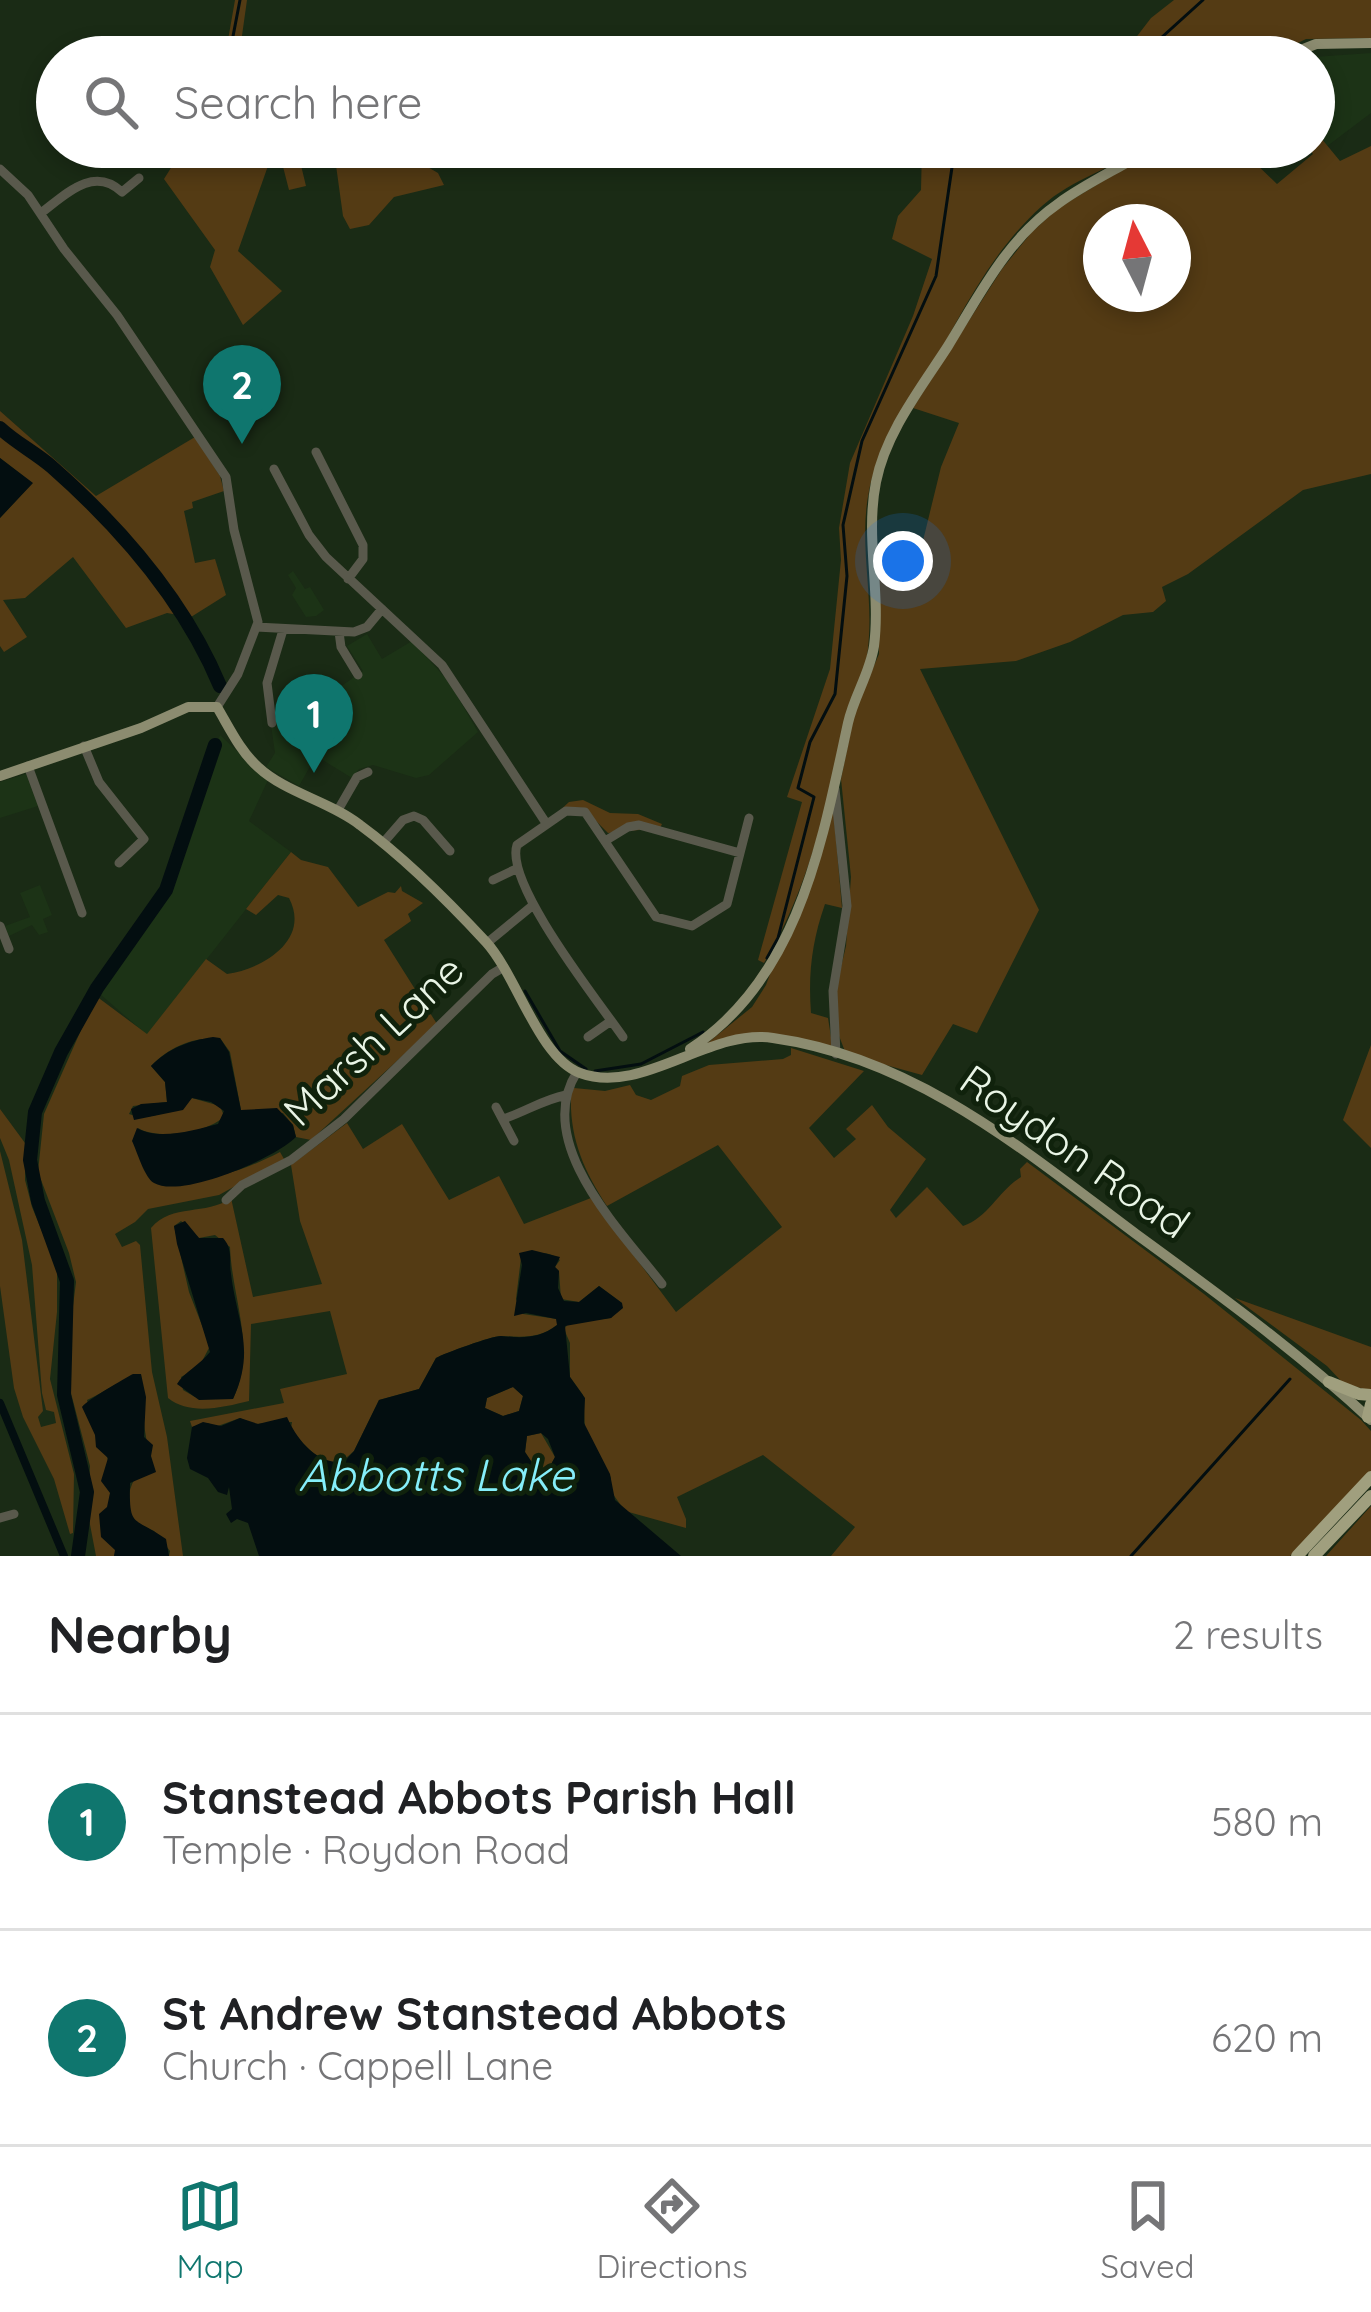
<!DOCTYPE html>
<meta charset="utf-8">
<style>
:root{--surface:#fff;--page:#f6f6f6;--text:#202124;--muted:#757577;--line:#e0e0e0;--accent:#0f766e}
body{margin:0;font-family:Quicksand,sans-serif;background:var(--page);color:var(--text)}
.compass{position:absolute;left:1083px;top:204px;width:108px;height:108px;border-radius:50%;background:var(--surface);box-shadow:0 6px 18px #0003;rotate:354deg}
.you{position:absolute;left:903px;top:561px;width:42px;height:42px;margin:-30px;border:9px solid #fff;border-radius:50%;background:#1a73e8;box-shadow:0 0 0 18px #1a73e833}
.badge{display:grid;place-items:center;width:78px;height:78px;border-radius:50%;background:var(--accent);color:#fff;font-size:39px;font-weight:700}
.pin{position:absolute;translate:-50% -99px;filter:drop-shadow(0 3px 6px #0008)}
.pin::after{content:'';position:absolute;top:63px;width:42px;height:36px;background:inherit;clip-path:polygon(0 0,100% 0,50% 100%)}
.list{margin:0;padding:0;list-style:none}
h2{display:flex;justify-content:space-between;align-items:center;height:156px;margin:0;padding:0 48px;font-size:51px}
h2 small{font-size:39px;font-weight:400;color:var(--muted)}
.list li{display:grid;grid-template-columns:78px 1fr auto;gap:36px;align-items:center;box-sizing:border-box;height:216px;padding:0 48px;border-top:3px solid var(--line)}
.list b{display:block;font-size:45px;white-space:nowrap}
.list p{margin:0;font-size:39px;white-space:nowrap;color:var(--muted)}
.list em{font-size:39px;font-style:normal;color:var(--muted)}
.icon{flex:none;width:66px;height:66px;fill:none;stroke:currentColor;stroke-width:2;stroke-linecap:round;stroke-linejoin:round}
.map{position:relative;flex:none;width:1371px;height:1556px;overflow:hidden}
.search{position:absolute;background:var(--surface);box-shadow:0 6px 18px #0003;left:36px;right:36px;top:36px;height:132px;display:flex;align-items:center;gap:30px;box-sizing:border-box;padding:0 42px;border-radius:66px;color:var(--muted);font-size:45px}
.sheet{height:588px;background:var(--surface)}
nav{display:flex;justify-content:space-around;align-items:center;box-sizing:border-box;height:168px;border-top:3px solid var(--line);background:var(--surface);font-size:33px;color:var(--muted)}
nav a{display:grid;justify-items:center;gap:6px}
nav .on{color:var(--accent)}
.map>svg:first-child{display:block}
</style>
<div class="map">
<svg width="1371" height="1556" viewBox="0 0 1371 1556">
<rect width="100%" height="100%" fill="#1a2b15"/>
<path fill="#1c3316" d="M 1371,53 L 1371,113 L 1326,147 L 1314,135 L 1314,57 Z
M 293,571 L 305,589 L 310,587 L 324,610 L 316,616 L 306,617 L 292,595 L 296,588 L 288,575 Z
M 367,634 L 382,659 L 412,641 L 449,682 L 478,732 L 429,775 L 416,778 L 373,765 L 359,769 L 352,778 L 316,756 L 299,786 L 266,767 L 275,753 L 271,725 L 314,705 L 363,671 L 347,646 Z
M 220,735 L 268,780 L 249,821 L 291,852 L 147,1035 L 100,994 L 168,892 Z
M 26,774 L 38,806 L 0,818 L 0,782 Z
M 40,885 L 52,915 L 43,919 L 48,932 L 39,935 L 32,925 L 9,936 L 5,926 L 30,917 L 20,893 Z"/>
<path fill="#543b14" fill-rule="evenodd" d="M 235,0 L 247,0 L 239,57 L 225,57 Z
M 1174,0 L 1371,0 L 1371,38 L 1306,39 L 1269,57 L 1121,57 L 1151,18 Z
M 1321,138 L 1340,161 L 1371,146 L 1371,474 L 1303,490 L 1188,574 L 1162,587 L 1166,601 L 1153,612 L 1123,615 L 1070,642 L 1016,661 L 920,669 L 1039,910 L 977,1033 L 953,1024 L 922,1075 L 846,1054 L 836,1028 L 837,984 L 846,946 L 851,877 L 841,779 L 855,710 L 879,654 L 876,552 L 918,561 L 941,467 L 959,423 L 913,408 L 1002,269 L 1031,233 L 1057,209 L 1159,147 L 1225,147 L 1234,161 L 1252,160 L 1277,184 L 1313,154 L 1308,147 L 1314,147 ZM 1101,222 L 1173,222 L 1173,294 L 1101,294 Z
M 184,147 L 393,147 L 438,173 L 444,185 L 394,197 L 369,225 L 350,229 L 343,216 L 335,158 L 306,150 L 298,153 L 306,186 L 289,190 L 281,159 L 269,163 L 238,251 L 282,291 L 243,325 L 210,267 L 215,250 L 164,179 Z
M 922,147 L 1143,147 C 1111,169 1072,179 1042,206 C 985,257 954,329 917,394 C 900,425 875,457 869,491 C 859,540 872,588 869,636 C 868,669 855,702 846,733 C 824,813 807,892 764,963 L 758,960 L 802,802 L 787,797 L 830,669 L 841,560 L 839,528 L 850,463 L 913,316 L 932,259 L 892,239 L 898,216 L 921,190 Z
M 0,411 L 96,496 L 195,437 L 220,476 L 224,491 L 192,502 L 193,508 L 184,511 L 195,563 L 215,559 L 226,595 L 191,617 L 167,613 L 126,628 L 73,557 L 25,598 L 3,600 L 27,637 L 4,652 L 0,646 L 0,518 L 32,483 L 0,458 Z
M 583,800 L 610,813 L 638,814 L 662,824 L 660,828 L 608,833 L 583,808 L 569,807 L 557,813 L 569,802 Z
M 833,805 L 842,908 L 825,904 C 812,941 808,974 811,1013 L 828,1018 L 833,1050 C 786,1036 752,1028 705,1045 L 752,1007 L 766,985 Z
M 291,852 L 301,860 L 328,867 L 358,907 L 388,892 L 395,893 L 401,886 L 402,891 L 423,903 L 408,914 L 411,921 L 384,940 L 437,1024 L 311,1140 L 296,1137 L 293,1125 L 283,1113 L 241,1110 L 230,1052 L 220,1038 C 193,1037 169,1047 151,1066 L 165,1082 L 167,1102 L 133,1106 L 129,1114 C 152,1122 172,1110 192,1098 L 220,1106 L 224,1116 C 210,1133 157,1140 138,1128 L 148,1177 C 201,1184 233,1176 280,1152 L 284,1159 L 219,1195 L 148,1209 L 135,1222 L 115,1234 L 122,1247 L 136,1241 L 140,1245 L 152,1372 L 167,1437 L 183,1556 L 169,1556 L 170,1551 L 154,1531 L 131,1520 C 122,1493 135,1476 151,1456 C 143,1435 142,1398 141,1375 C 122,1378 105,1392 87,1400 C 92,1421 101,1438 107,1457 C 115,1482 107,1513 105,1538 L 116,1550 L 114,1556 L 96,1556 L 88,1514 L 90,1466 L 65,1370 L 76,1282 L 69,1253 L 38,1172 L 44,1114 L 96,996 L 147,1034 L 206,959 L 227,974 C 263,969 311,940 289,898 L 278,895 L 256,915 L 246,909 Z
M 1371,1045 L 1371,1148 L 1343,1120 Z
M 791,1048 L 864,1071 L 809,1128 L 834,1158 L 856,1139 L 846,1129 L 872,1105 L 888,1127 L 926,1159 L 890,1210 L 896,1218 L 927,1187 L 963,1226 C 989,1217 998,1191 1021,1177 L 1020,1169 L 1027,1162 L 1204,1294 L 1361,1420 L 1371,1431 L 1371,1471 L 1290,1556 L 831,1556 L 855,1527 L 763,1455 L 677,1497 L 686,1519 L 686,1528 L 625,1511 L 610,1490 L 611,1478 L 585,1427 L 583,1395 L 570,1377 L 570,1343 L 564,1329 L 569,1323 L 611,1318 L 622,1303 L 599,1286 L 579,1302 L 561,1299 L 559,1271 L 555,1267 L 560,1260 C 548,1250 535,1253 521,1258 L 516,1299 L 523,1314 L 557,1319 L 557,1325 C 539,1339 522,1337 501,1336 C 491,1336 446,1353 436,1358 L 419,1389 L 379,1400 L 354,1451 L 339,1464 C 318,1462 304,1445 291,1429 L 292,1422 L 254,1424 L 240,1418 L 215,1427 L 208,1423 L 192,1427 L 190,1421 L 284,1403 L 280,1389 L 347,1374 L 330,1311 L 251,1324 L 249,1401 C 224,1407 190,1416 168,1398 L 151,1228 C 172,1203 206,1216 231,1198 L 253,1297 L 322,1284 L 300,1221 L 291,1165 L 347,1123 L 363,1149 L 402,1124 L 449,1200 L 499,1176 L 524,1224 L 591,1198 L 676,1312 L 782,1227 L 718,1145 L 607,1206 C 583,1170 569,1136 571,1093 L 574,1088 L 605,1091 L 630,1085 L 636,1095 L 651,1100 L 680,1086 L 682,1076 L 709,1065 L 783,1059 L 791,1055 ZM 181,1221 L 199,1238 L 215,1235 L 230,1247 C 232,1300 257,1348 233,1399 L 195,1397 L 183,1390 L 181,1377 L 199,1367 L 210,1346 L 189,1292 L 174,1226 Z
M 0,1109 L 25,1143 L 25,1180 L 32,1207 L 57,1268 L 57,1312 L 50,1379 L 74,1474 L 73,1533 L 70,1534 L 54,1479 L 23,1417 L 14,1388 L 0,1286 L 0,1151 L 22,1240 L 43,1411 L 38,1417 L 41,1427 L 56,1423 L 54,1412 L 46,1410 L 42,1393 L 32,1265 L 9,1160 L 0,1138 Z
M 1235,1298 L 1371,1347 L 1371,1391 L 1343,1383 L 1327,1366 Z
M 513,1387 L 523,1396 L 519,1411 L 503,1416 L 485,1408 L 487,1398 Z
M 541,1433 L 555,1457 L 548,1470 L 535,1467 L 525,1452 L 527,1436 Z
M 1371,1506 L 1371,1556 L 1326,1556 Z"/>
<path fill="#030e10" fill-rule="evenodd" d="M 0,458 L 33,483 L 0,518 Z
M 213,1037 L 220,1038 L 229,1052 L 241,1110 L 277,1108 L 293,1125 L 296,1137 C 276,1158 181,1199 154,1183 C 144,1177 137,1151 132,1141 L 137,1128 C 159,1141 194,1130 218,1124 L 224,1111 L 211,1102 L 192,1098 L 183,1110 L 134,1120 L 131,1109 L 141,1104 L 167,1102 L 165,1082 L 151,1066 C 169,1048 188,1041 213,1037 Z
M 185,1221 L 199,1238 L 223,1238 C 233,1249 229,1259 231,1274 C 237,1323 256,1349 233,1399 L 199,1400 L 177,1384 C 183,1373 201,1364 210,1352 L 177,1244 L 174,1226 Z
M 532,1250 L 560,1257 L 555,1267 L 559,1271 L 558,1288 L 564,1301 L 579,1302 L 599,1286 L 622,1303 L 623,1308 L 611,1318 L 565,1326 L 570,1377 L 585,1398 L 584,1423 L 610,1474 L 615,1500 L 681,1556 L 259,1556 L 248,1523 L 237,1519 L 231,1523 L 226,1514 L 232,1509 L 229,1487 L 227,1495 L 218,1492 L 208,1478 L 190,1469 L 187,1458 L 192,1427 L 203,1422 L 221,1426 L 240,1418 L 258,1424 L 287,1417 C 296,1438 316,1465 344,1462 L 354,1451 L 379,1400 L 419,1389 L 436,1358 C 445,1353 492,1336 501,1336 C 522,1338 539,1339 557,1325 L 556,1319 L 526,1313 L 514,1316 L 522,1265 L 519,1253 ZM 513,1387 L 523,1396 L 519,1411 L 503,1416 L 485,1408 L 487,1398 ZM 541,1433 L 548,1439 L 555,1457 L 548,1470 L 535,1467 L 525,1452 L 527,1436 Z
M 133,1374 L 141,1374 L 146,1397 L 144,1437 L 153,1445 L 151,1456 L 156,1472 L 130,1483 C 129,1529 133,1516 166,1539 L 169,1556 L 114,1556 L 115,1550 L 101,1537 L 99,1514 L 107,1507 L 110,1493 L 101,1481 L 108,1458 L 96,1447 L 95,1435 L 82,1407 C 87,1400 124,1379 133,1374 Z"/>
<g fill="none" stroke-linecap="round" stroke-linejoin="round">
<path stroke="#030e10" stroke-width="3" d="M 229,57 L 240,0
M 1140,57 L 1203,0
M 767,958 L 778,938 L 814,797 L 798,788 L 810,742 L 835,694 L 847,576 L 843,525 L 862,441 L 936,276 L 955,147
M 525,991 L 560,1051 L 586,1069
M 595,1071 L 641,1064 L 703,1032
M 1131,1556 L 1290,1379"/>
<path stroke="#030e10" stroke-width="8" d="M 0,1403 L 64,1556"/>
<path stroke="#030e10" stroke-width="14" d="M 0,428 C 16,443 36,453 52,467 C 120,527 185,602 220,686
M 78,1556 L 87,1492 L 64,1395 L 67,1281 L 38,1201 L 30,1160 L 35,1112 L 61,1052 L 97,988 L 166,890 L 215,745"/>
<path stroke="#59594c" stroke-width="9" d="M 0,169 L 28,195 L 64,249 L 117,315 L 226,477 L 234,530 L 258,622 L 238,674 L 217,707
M 41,213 C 65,195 93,165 122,192 L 139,178
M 316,452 L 363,545 L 363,559 L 348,579
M 274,469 L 309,535 L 326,557 L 442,665 L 546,823
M 256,627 L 354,632 L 367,627 L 382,609
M 339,632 L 341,647 L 358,675
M 272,723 L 267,683 L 283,630
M 84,746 L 99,782 L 144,839 L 119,863
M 28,766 L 82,913
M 835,789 L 847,906 L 833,991 L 836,1054
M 338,810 L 357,777 L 368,772
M 605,841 L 628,827 L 639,825 L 740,853
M 383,843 L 403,820 L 414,816 L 423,820 L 450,851
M 493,880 L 516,869
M 0,926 L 9,949
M 487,943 L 532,906
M 588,1037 L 611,1021
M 623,1037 C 598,1001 504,883 517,845 L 566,811 L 585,812 L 656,917 L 692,926 L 727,904 L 749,818
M 577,1072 C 532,1143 622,1232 662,1284
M 496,1107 L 514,1141
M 503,1119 C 525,1112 542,1100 566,1095
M 226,1200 L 242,1185 L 291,1160 L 344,1119 L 492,974 L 504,967
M 0,1518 L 14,1514"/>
<path stroke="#8c8c70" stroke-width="10" d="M 1283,57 L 1316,44 L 1371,43
M 0,776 L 141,728 L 188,707 L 217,707 C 229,727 240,751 258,767 C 286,793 329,801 360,825 C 405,858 448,901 486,942 C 517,976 539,1058 580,1073 C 642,1096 709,1028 773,1038 C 916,1058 1025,1151 1136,1234 C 1217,1293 1298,1352 1371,1420
M 690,1049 C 799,978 822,842 848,723 C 854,696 870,673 874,646 C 881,592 865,537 876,482 C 886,432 921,388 948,346 C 980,294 1007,239 1059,203 C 1088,182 1122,167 1153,147"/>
<path stroke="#a09f7e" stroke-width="12" d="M 1329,1382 L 1359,1394 L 1371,1395
M 1368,1417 L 1371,1404
M 1297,1556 L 1371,1477
M 1314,1556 L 1371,1496"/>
</g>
<g text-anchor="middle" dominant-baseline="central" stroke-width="10" stroke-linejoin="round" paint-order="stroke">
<g font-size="42" fill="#e9f5e6" stroke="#10220c">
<text transform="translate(373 1040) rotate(-43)">Marsh Lane</text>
<text transform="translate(1075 1151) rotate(35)">Roydon Road</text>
</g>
<g font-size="45" font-style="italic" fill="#85effa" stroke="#10220c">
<text x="436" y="1474">Abbotts Lake</text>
</g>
</g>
</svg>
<svg class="compass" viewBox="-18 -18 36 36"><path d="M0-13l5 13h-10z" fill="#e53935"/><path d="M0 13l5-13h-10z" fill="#757577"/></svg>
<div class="you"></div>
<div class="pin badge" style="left:314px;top:773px">1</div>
<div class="pin badge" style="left:242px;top:444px">2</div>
<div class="search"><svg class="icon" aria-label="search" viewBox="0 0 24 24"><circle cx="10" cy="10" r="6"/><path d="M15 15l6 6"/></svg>Search here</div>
</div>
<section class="sheet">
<h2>Nearby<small>2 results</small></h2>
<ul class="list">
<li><span class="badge">1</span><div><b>Stanstead Abbots Parish Hall</b><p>Temple · Roydon Road</p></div><em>580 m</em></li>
<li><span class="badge">2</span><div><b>St Andrew Stanstead Abbots</b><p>Church · Cappell Lane</p></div><em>620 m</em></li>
</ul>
</section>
<nav>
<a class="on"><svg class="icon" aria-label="map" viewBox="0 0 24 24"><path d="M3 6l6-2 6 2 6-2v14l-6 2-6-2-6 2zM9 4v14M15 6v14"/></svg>Map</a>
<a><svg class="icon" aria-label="directions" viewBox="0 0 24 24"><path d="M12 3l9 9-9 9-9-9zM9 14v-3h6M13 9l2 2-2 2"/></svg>Directions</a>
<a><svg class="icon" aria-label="saved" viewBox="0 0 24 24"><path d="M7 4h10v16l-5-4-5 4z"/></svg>Saved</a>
</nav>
